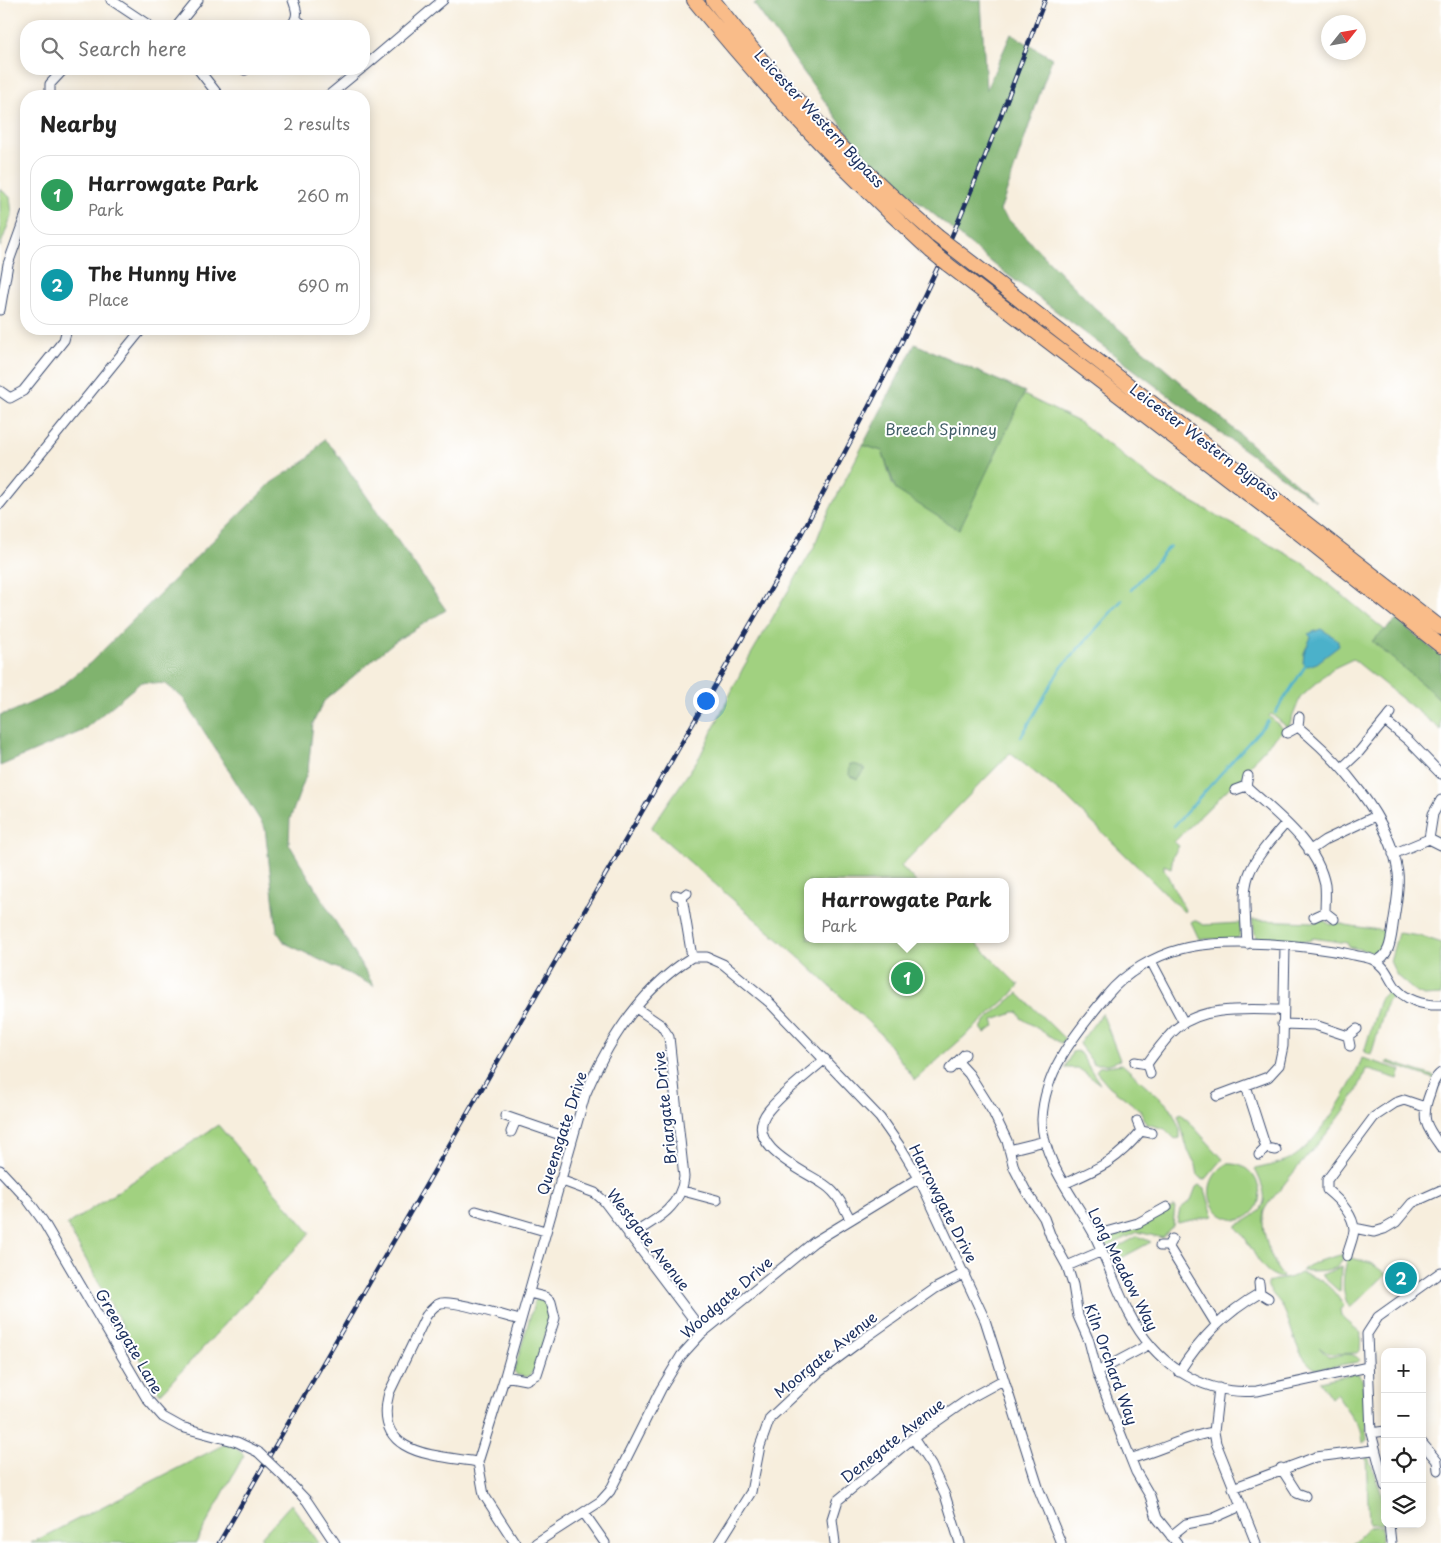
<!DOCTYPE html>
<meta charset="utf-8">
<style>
:root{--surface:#fff;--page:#f6f6f6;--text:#222;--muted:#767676;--line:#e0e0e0;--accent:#d1495b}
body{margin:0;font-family:"Playpen Sans",sans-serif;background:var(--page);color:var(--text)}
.controls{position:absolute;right:15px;bottom:15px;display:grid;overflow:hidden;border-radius:10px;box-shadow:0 2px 12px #0003}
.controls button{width:45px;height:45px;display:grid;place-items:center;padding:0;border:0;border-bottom:1px solid var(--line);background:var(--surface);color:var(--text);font:25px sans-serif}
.compass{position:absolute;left:1321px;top:15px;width:45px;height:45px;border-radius:50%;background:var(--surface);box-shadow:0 2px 12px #0003;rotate:59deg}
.you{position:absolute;left:705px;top:700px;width:18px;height:18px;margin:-12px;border:4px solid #fff;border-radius:50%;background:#1a73e8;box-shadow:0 0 0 8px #1a73e833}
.badge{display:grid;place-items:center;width:32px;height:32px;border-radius:50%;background:var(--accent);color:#fff;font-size:16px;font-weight:700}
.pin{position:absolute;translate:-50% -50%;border:2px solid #fff;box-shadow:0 1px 5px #0006}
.popup{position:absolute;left:804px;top:878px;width:205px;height:65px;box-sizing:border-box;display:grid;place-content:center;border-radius:10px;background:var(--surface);filter:drop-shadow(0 1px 4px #0005);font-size:16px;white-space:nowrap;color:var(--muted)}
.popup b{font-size:19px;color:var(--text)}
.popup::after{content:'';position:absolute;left:50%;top:100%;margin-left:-10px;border:10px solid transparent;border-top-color:var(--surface)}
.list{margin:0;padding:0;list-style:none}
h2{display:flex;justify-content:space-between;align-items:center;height:65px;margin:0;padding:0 20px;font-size:21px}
h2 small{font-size:16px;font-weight:400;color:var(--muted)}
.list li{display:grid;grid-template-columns:32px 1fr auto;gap:15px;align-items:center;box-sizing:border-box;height:80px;margin:0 10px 10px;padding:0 10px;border:1px solid var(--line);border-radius:20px}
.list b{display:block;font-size:19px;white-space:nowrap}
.list p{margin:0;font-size:16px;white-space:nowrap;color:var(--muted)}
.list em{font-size:16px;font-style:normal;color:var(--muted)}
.icon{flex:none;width:28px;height:28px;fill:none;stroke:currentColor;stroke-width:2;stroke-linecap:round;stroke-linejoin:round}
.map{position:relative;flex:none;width:1441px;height:1543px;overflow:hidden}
.search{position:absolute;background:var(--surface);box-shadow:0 2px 12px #0003;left:20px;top:20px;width:350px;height:55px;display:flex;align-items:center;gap:12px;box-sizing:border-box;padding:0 18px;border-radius:20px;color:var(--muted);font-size:19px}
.panel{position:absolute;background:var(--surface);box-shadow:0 2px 12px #0003;left:20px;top:90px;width:350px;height:245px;border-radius:20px}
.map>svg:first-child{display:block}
</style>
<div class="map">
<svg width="1441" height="1543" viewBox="0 0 1441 1543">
<rect width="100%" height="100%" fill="#fff"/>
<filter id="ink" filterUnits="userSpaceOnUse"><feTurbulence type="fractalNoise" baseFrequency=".02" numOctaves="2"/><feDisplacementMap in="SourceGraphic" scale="10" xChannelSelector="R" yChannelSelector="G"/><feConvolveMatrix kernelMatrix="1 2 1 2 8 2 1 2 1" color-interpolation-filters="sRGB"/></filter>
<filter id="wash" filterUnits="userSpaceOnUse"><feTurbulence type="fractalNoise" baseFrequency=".0096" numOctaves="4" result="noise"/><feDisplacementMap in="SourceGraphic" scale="20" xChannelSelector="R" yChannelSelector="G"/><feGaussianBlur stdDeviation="1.12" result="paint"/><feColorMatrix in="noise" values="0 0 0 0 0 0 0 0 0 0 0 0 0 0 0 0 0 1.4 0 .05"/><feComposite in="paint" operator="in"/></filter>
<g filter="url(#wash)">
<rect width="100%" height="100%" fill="#f7eedd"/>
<path fill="#a1d180" stroke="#5e806f" d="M 0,189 L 10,197 L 12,214 L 0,247 Z
M 1022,394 L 1079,422 L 1158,483 L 1303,563 L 1386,631 L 1372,641 L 1441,700 L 1441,730 L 1353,659 L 1332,669 L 1300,698 L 1289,726 L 1287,727 L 1271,714 L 1269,716 L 1284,730 L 1275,737 L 1249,766 L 1241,781 L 1232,785 L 1174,842 L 1179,846 L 1173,856 L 1171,868 L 1164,865 L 1164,869 L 1185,910 L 1184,912 L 1066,797 L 1010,753 L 901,866 L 916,882 L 808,882 L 808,939 L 972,939 L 1018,985 L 1020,984 L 1010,996 L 915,1080 L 881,1034 L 803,961 L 651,828 L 700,756 L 743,668 L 814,547 L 824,521 L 863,445 L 882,451 L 893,485 L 959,529 Z
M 1194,920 L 1204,925 L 1240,923 L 1240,936 L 1236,939 L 1199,939 L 1191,922 Z
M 1252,920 L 1315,922 L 1323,920 L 1331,925 L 1334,921 L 1345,925 L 1386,931 L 1382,949 L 1377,953 L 1349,947 L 1347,943 L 1313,938 L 1309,941 L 1256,938 Z
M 1398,933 L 1420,936 L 1441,943 L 1441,995 L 1424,996 L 1417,993 L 1397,976 L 1390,961 Z
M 1389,990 L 1393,995 L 1387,1002 L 1371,1055 L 1364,1052 L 1380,999 Z
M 1018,993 L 1065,1039 L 1062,1044 L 1021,1018 L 1018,1012 L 1012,1012 L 1011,1014 L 993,1020 L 995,1026 L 985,1033 L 981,1028 L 985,1021 Z
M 1102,1013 L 1120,1060 L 1109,1064 L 1094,1064 L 1079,1044 Z
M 1077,1051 L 1080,1053 L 1100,1084 L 1078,1068 L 1065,1068 L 1072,1052 Z
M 1362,1058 L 1401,1070 L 1398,1079 L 1366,1069 C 1353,1111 1309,1151 1282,1187 C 1277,1194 1267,1203 1264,1211 C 1259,1226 1272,1266 1283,1276 L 1282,1278 C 1258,1274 1253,1244 1237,1228 L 1237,1225 C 1269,1210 1270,1200 1255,1169 C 1268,1166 1283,1163 1295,1156 C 1318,1141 1354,1084 1362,1058 Z
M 1388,1061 L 1436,1077 L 1435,1079 L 1387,1063 Z
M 1122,1064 L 1171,1108 L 1180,1130 L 1180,1138 L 1175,1139 L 1165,1129 L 1147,1124 L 1140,1110 L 1109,1086 L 1096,1071 L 1099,1067 Z
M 1181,1113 L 1223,1159 L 1206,1179 L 1203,1180 L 1198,1176 L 1196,1165 L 1188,1151 L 1178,1115 Z
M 218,1125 L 310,1233 L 160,1394 L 67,1225 Z
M 1227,1164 C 1261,1161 1274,1211 1239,1220 C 1206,1219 1199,1180 1227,1164 Z
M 1199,1185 L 1205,1189 L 1213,1216 L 1177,1223 L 1180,1209 L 1191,1200 L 1196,1187 Z
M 1175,1206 L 1173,1226 L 1163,1238 L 1138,1232 L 1109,1246 L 1106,1245 L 1102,1235 L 1145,1222 Z
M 1138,1236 L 1151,1242 L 1114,1262 L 1109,1252 Z
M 1344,1254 C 1342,1275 1314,1270 1301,1271 L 1315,1262 Z
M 1348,1257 L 1371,1263 L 1386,1274 L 1350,1308 C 1340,1293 1343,1274 1348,1257 Z
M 1341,1267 L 1340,1292 L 1321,1275 Z
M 1300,1273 C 1324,1279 1330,1285 1344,1306 L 1340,1309 L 1341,1316 L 1361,1333 L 1360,1351 L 1358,1353 L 1328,1354 L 1319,1347 L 1328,1357 C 1339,1356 1352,1350 1360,1360 L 1358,1362 L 1315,1369 C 1293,1353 1294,1328 1282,1306 C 1278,1298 1268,1292 1267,1283 C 1275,1278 1288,1281 1300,1273 Z
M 541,1299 L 545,1300 L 552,1311 L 536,1368 L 528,1377 L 517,1375 L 514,1371 L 535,1300 Z
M 1357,1373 L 1362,1377 L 1367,1440 L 1363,1443 L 1361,1430 L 1336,1394 L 1331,1398 L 1319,1381 Z
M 229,1442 L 244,1455 L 196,1543 L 31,1543 Z
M 1368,1456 L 1381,1492 L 1383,1524 L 1369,1524 L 1366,1457 Z
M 291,1504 L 319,1543 L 264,1543 L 261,1537 Z
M 1382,1526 L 1382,1536 L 1380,1543 L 1353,1543 L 1369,1527 Z"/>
<path fill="#80b36e" stroke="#4e7166" d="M 761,0 L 981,0 L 986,90 L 1011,34 L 1052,58 L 1000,211 L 1095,308 L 1316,501 L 1173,399 L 996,266 L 866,158 L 754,4 Z
M 915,344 L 1025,392 L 959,530 L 896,490 L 882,451 L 863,445 Z
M 324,439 L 333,448 L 446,610 L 394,642 L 324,701 L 313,723 L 308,770 L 290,819 L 289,844 L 374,986 L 285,943 L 277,931 L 265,828 L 183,698 L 166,684 L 141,682 L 82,731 L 0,766 L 0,715 L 11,712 L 53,693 L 90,663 L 271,483 L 308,459 Z
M 1397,620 L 1441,656 L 1441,700 L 1372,641 Z
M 850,764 L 857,765 L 865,769 L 857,779 L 849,775 Z"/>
<path fill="#4bb1ca" stroke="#337094" d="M 1321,629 L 1337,639 L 1339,646 L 1317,663 L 1308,666 L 1303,663 L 1304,653 L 1311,637 L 1308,634 Z"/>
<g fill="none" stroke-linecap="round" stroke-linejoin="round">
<path stroke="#4bb1ca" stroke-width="2.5" d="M 1131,590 L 1170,546
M 1275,713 L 1306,665
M 1021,737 L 1060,669 L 1122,600
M 1174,826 L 1268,721"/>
</g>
</g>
<g filter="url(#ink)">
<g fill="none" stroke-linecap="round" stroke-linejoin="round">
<g stroke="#3c4c71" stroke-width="11">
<path id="minor" d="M 111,0 L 150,26
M 296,19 L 305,26
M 177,26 L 198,0
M 291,26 C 299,16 297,11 293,0
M 364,67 L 443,0
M 198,69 L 219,96
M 243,69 L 245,70
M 50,96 L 50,84 L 64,69
M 328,96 L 361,69
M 0,310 L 8,264 L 26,214
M 0,391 L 10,398 L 23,391 L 64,340 L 67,329
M 0,504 L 142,329
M 1385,721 L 1409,741 L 1441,774
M 1298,727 C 1339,760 1391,819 1398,873 C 1400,890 1395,909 1393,926 C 1391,939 1390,956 1376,961
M 1287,733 L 1298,727 L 1299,717
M 1342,768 L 1359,752 L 1391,713
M 1246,786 C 1275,813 1317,843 1325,885 C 1326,894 1325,904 1325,912
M 1235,790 L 1246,786 L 1248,776
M 1429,839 L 1433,814 L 1441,800
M 1309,851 L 1325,840 L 1376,816
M 1393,854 L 1429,839 L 1441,845
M 676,895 L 682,897 L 687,893
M 1314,917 L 1325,912 L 1334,919
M 1247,944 C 1243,877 1240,875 1286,823
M 692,957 L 707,957 L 723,964 L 769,1002 L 880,1118 L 901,1148 L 919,1178 L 985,1320 L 1039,1490 L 1061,1543
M 1151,961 L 1184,1023
M 1282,1024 L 1315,1025 L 1348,1036
M 1350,1046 L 1348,1036 L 1357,1029
M 825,1059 C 806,1076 784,1091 768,1111 C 741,1145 805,1171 825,1185 C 837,1193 844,1207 850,1219
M 958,1062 L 969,1074 L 993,1112 L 1007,1141 L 1014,1168 L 1026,1191 L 1044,1218 L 1051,1237 L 1067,1266 L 1073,1285 L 1078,1316 L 1089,1341 L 1097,1372 L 1118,1427 L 1136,1472 L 1150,1496 L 1157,1518 L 1177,1543
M 1135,1062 L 1147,1064 L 1150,1074
M 1147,1064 C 1156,1052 1165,1038 1177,1028 C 1204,1005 1249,1010 1282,1010
M 950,1069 L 965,1054
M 1441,1073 C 1434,1078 1432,1086 1430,1093 C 1420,1119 1426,1126 1441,1147
M 1246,1086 L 1266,1148
M 1217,1096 L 1268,1077 L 1279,1065 L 1283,1046 L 1285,946
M 505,1116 L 572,1139
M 1137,1121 L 1141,1131 L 1151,1133
M 511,1132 L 516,1120
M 1009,1150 L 1045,1141
M 1259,1155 L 1266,1148 L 1276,1150
M 0,1170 L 27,1199 L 43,1221 L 147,1399 L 163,1417 L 181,1427 L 237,1442 L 258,1452
M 560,1180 L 595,1193 L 604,1201 L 703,1332
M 1064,1184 C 1099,1168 1116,1162 1141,1131
M 683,1191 L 717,1200
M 476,1211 L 545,1231
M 1354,1228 L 1374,1232 L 1384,1229 L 1396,1222 L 1412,1203 L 1441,1190
M 1095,1235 L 1138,1223 L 1167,1207
M 629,1236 C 654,1221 681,1208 684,1177 L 669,1037 L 661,1025 L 636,1008
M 1160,1246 L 1168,1246 L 1172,1239
M 1168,1246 L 1216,1324
M 1347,1256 C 1349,1247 1354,1237 1354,1229 C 1353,1214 1338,1199 1327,1190 L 1327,1180 L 1374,1117 L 1395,1103 L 1404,1100 L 1425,1107
M 1067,1266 L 1102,1251
M 1259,1283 L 1260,1293 L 1268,1298
M 1368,1367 L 1257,1391 C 1200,1396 1154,1362 1129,1313 C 1116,1288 1107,1261 1095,1236 C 1077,1201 1041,1160 1042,1119 C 1044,1070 1077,1032 1107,995 C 1125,973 1154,956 1181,949 C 1224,937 1310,945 1354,955 C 1361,957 1370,957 1375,961 C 1385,966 1388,976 1394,985 C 1403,1000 1425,1006 1441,1005
M 1097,1372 L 1148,1345
M 1179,1372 C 1201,1338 1225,1313 1260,1293
M 505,1376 L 526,1380 L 537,1374 L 555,1318 L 551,1302 L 545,1297 L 529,1293
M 1219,1388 L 1214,1432 L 1216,1443 L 1256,1543
M 1371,1433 L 1385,1431
M 913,1438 L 931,1465 L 945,1495 L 960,1543
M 1422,1443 L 1437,1461 L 1438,1470
M 1132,1458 C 1160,1451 1185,1436 1214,1432
M 478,1462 C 435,1455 372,1456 389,1393 L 426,1316 C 430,1311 434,1305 441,1303 C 454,1300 504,1316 520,1320
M 1281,1468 L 1297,1493 L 1305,1496
M 281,1474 L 307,1501 L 335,1543
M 1385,1486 L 1371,1433 L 1367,1334 L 1378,1317 L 1441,1272
M 1233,1488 L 1316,1457 L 1373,1450
M 584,1513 L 605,1543
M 1389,1524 L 1391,1543
M 1171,1536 L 1186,1524 L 1212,1519 L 1241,1506
M 515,1543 L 484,1495 L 478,1462 L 505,1376 L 585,1095 C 608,1041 642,988 692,957 L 682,897
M 536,1543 L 601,1501 L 610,1491 L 661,1389 L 681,1356 L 701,1334 L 814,1242 L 919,1178
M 719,1543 L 751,1492 L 760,1446 L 770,1418 L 819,1372 L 862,1340 L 936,1288 L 965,1273
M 835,1543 L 832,1519 L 838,1500 L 913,1438 L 970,1398 L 1003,1380"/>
</g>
<g stroke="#3c4c71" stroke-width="16">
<path id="highway" d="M 694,0 C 767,90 845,173 931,251
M 713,0 C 779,86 855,165 937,236
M 954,249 L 1441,628
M 947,264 L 1286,523 L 1441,646"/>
</g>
<use href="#minor" stroke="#fff" stroke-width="9"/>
<use href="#highway" stroke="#f9bc89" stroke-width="14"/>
<g stroke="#1b2f5e" stroke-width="4.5">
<path id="rail" d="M 219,1543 L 784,566 C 835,471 887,375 933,277 C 976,187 1009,93 1045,0"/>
</g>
<use href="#rail" stroke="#fff" stroke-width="2.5" stroke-dasharray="8" stroke-linecap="butt"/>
<g stroke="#3c4c71" stroke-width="11" stroke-linecap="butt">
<path id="minor-bridge" d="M 258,1452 L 281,1474"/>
</g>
<g stroke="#3c4c71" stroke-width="16" stroke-linecap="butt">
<path id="highway-bridge" d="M 937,236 L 954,249
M 931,251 L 947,264"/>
</g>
<use href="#minor-bridge" stroke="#fff" stroke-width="9"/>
<use href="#highway-bridge" stroke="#f9bc89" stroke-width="14"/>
</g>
</g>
<g text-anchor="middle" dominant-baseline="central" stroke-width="4" stroke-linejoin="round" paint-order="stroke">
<g font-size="15" fill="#1b2f5e" stroke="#fff">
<text transform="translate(820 118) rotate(47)">Leicester Western Bypass</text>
<text transform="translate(1205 441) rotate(37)">Leicester Western Bypass</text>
<text transform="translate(664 1108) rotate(-96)">Briargate Drive</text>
<text transform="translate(561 1133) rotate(-72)">Queensgate Drive</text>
<text transform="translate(944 1203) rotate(63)">Harrowgate Drive</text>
<text transform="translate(649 1239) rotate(52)">Westgate Avenue</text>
<text transform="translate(1124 1269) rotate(63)">Long Meadow Way</text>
<text transform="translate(726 1297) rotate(-41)">Woodgate Drive</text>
<text transform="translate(130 1341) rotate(60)">Greengate Lane</text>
<text transform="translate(825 1354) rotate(-39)">Moorgate Avenue</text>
<text transform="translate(1112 1364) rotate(70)">Kiln Orchard Way</text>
<text transform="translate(892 1440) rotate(-38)">Denegate Avenue</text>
</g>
<g font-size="15" fill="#436068" stroke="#fff">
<text x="941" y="428">Breech Spinney</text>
</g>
</g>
</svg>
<div class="controls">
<button>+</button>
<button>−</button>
<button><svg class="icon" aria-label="locate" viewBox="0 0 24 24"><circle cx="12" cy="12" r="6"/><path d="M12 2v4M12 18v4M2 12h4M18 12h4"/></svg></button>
<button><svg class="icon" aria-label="layers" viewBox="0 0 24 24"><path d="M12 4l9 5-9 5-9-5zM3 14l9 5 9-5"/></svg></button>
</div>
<svg class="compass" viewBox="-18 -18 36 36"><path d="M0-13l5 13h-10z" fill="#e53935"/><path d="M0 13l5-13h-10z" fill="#767676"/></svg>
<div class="you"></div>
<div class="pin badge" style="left:907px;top:978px;background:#2e9e5b">1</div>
<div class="popup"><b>Harrowgate Park</b>Park</div>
<div class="pin badge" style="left:1401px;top:1278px;background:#0f9aa8">2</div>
<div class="search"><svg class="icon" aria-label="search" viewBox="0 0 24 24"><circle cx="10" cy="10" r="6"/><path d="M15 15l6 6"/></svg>Search here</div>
<section class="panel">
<h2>Nearby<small>2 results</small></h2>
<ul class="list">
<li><span class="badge" style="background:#2e9e5b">1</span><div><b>Harrowgate Park</b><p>Park</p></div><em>260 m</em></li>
<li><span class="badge" style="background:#0f9aa8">2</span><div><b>The Hunny Hive</b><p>Place</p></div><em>690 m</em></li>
</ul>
</section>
</div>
